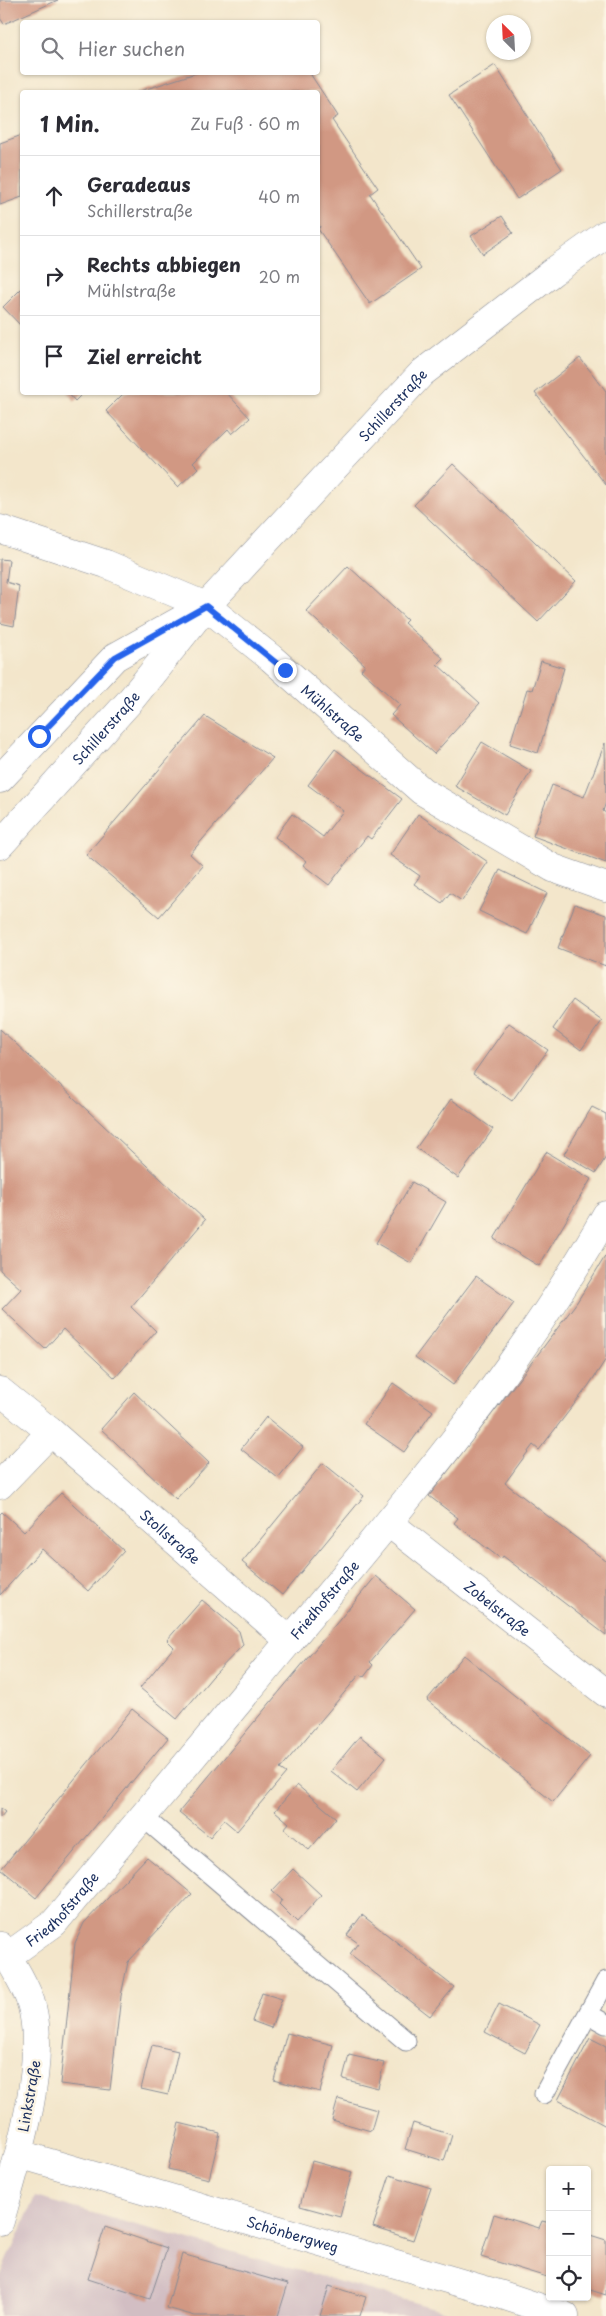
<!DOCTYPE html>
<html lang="de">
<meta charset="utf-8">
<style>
:root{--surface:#fff;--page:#f7f7f7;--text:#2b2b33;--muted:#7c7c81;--line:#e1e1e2}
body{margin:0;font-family:"Playpen Sans",sans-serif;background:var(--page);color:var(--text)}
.controls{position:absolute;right:15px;bottom:15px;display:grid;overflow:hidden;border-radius:5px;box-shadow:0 1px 4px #0004}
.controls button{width:45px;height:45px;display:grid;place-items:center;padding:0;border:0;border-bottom:1px solid var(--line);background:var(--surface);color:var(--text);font:25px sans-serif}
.compass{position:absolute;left:486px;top:15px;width:45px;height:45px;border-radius:50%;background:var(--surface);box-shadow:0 1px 4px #0004;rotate:336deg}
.stop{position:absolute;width:15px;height:15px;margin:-11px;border:4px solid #2563eb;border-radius:50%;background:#fff}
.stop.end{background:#2563eb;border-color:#fff;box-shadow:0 1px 5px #0008}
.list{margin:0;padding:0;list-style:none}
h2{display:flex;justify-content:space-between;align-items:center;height:65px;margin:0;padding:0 20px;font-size:21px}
h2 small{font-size:16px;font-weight:400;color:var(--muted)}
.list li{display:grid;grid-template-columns:32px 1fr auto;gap:15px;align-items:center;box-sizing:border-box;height:80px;padding:0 20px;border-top:1px solid var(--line)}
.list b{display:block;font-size:19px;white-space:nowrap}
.list p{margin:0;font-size:16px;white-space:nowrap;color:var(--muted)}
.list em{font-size:16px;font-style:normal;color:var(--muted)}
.icon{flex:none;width:28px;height:28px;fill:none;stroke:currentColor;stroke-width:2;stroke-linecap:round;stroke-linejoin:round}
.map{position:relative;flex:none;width:606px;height:2316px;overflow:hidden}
.search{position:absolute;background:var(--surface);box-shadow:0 1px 4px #0004;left:20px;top:20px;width:300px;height:55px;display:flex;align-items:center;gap:12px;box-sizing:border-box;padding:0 18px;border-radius:5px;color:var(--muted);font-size:19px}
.panel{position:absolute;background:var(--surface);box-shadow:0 1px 4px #0004;left:20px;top:90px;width:300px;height:305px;border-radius:5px}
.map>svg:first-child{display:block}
</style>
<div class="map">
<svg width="606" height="2316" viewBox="0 0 606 2316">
<rect width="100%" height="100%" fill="#fcf5e5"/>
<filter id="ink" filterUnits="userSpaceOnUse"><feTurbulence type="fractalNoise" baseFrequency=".02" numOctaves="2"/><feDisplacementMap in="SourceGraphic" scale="10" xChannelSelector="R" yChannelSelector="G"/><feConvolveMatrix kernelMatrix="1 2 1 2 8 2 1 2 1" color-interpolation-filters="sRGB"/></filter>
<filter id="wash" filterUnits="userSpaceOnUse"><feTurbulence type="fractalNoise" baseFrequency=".0096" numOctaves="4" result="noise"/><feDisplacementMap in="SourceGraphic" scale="20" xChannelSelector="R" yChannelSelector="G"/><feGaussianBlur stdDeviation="1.12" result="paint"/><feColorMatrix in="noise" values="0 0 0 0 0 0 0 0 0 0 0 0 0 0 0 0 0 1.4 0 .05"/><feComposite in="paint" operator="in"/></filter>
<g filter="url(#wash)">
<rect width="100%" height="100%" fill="#f3e6cb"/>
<path fill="#d2bec3" d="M 35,2197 L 463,2316 L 0,2316 L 0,2277 Z"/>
<g id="blocks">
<path fill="#d19883" d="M 0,0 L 58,0 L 4,24 L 0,18 Z
M 495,65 L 562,169 L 517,199 L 449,95 Z
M 199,72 L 309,72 L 338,116 L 332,120 L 378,188 L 370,194 L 421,269 L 370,304 L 318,229 L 320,227 L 318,223 L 318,92 L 137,92 Z
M 22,135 L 22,197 L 0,205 L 0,143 Z
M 502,216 L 513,233 L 483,254 L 471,236 Z
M 22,288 L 22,327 L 3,307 Z
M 580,358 L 606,391 L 606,485 L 535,393 Z
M 67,392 L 84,392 L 75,401 Z
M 125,392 L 226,392 L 250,418 L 232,434 L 228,429 L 193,463 L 198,468 L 178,487 L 106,411 Z
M 453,464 L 576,581 L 538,622 L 414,505 Z
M 0,559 L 9,560 L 6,582 L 19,586 L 14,626 L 0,623 Z
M 348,566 L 407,620 L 404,623 L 443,658 L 437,664 L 480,703 L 434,754 L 391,715 L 400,705 L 361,670 L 365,665 L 306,611 Z
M 541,661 L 564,668 L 538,753 L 510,744 L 527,689 L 532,690 Z
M 205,716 L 273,758 L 190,854 L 203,866 L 159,917 L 86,855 Z
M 482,742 L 531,771 L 505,815 L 455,786 Z
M 605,743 L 606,802 L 603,811 L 606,813 L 606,863 L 533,836 L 552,785 L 584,797 Z
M 335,749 L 402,799 L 371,839 L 367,836 L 329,885 L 303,865 L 306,861 L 275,837 L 292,814 L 323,837 L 343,811 L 308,785 Z
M 418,814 L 488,862 L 462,901 L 450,893 L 442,903 L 414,884 L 420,876 L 390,855 Z
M 500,870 L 547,893 L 527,934 L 479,911 Z
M 575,904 L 606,915 L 606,966 L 558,948 Z
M 573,1000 L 602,1021 L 581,1050 L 553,1029 Z
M 509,1023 L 548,1050 L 512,1101 L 473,1074 Z
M 0,1029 L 205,1220 L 131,1307 L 156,1331 L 115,1378 L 63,1329 L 45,1349 L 2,1309 L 21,1289 L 0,1270 Z
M 451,1099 L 493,1129 L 458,1178 L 416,1148 Z
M 592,1107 L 606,1114 L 606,1157 L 596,1173 L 564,1154 Z
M 546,1152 L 591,1179 L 539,1266 L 494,1239 Z
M 412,1182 L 446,1202 L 411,1263 L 376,1243 Z
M 606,1255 L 606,1359 L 589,1385 L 539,1450 L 533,1445 L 505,1483 L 606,1561 L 606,1635 L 503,1556 L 501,1559 L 454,1523 L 458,1518 L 429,1496 L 542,1349 L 577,1302 Z
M 476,1276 L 514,1303 L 453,1385 L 415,1357 Z
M 393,1383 L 433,1411 L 404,1452 L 364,1424 Z
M 134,1392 L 209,1463 L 176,1499 L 101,1429 Z
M 266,1417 L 303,1447 L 278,1478 L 241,1449 Z
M 323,1463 L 364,1496 L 282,1595 L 242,1562 Z
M 61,1493 L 124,1551 L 88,1591 L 42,1549 L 0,1595 L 0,1514 L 2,1512 L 24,1532 Z
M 376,1576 L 415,1609 L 370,1662 L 373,1665 L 364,1677 L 360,1674 L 280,1769 L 286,1773 L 237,1831 L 224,1820 L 210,1837 L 179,1812 Z
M 202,1600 L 239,1631 L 243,1645 L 212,1677 L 177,1719 L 140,1688 L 174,1647 L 167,1640 Z
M 464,1655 L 590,1756 L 553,1802 L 427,1700 Z
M 132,1709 L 168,1738 L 36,1898 L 1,1869 Z
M 360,1736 L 386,1757 L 357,1792 L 331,1771 Z
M 297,1785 L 336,1818 L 309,1850 L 284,1829 L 289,1823 L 275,1811 Z
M 0,1808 L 5,1812 L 0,1818 Z
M 147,1857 L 192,1894 L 128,1962 L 121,1996 L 110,2090 L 60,2084 L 75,1943 L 84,1923 Z
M 293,1869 L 321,1895 L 297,1922 L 279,1904 L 282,1900 L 272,1891 Z
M 362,1915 L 454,1987 L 430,2016 L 350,1954 L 358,1943 L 347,1935 Z
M 262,1993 L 282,1999 L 271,2028 L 252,2021 Z
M 499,2004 L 540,2025 L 525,2053 L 485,2032 Z
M 287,2033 L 333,2045 L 320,2092 L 274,2080 Z
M 590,2038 L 606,2046 L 606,2126 L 558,2100 Z
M 152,2045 L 178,2051 L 168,2095 L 141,2089 Z
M 349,2055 L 384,2063 L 378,2088 L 343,2079 Z
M 338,2099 L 377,2110 L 371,2131 L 332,2120 Z
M 179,2123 L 220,2133 L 209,2179 L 168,2169 Z
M 413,2123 L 452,2135 L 444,2161 L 405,2149 Z
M 312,2161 L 352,2172 L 340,2217 L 300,2206 Z
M 390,2175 L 431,2188 L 413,2240 L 373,2227 Z
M 494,2214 L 539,2228 L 542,2221 L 550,2223 L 550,2278 L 481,2257 Z
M 105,2227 L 167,2248 L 150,2299 L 88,2279 Z
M 587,2234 L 606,2240 L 606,2295 L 587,2289 Z
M 182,2254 L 288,2284 L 278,2316 L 195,2316 L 167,2308 Z
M 329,2286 L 366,2297 L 360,2316 L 320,2316 Z"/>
</g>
</g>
<g filter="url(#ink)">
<use href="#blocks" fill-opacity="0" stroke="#878a94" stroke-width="1"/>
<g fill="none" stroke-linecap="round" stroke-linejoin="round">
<g stroke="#878a94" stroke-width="21">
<path id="service" d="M 143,1817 L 406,2041
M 588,2014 L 606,2024
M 544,2094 L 606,1981"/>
</g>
<g stroke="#878a94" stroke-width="29">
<g id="minor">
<path id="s1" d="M 0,529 L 106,564 L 206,606 L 271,658 L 422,791 L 553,868 L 606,887"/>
<path id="s2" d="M 0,1391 L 51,1432 L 290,1641"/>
<path d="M 0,1485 L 51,1432"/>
<path id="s3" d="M 389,1523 L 606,1693"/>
<path id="s4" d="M 8,1956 L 54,1923 C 133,1828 212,1733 291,1639 C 405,1504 520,1368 606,1215"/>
<path id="s5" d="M 19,2154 L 502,2295 L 565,2316"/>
</g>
</g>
<g stroke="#878a94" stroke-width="29">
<path id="tertiary" d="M 0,1946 C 10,1959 29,1992 32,2007 C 47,2067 17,2162 0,2221"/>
</g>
<g stroke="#878a94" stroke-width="29">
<g id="secondary">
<path d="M 0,779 L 115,657 L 192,614"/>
<path id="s6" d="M 0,845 L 129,702 L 206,606 L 422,373 L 554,271 L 606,234"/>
</g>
</g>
<use href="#service" stroke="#fff" stroke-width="19"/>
<use href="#minor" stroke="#fff" stroke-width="28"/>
<use href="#tertiary" stroke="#fff" stroke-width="28"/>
<use href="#secondary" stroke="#fff" stroke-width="28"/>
</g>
</g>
<g fill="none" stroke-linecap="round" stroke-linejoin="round" filter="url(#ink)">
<path stroke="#2563eb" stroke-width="6" d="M 39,736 L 115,657 L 206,606 L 285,670"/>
</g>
<g text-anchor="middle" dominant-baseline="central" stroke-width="5" stroke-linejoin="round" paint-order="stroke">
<g font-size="14" fill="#1b2f5e" stroke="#fcf5e5">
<text stroke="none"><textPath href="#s6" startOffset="590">Schillerstraße</textPath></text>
<text stroke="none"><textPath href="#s1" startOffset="386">Mühlstraße</textPath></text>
<text stroke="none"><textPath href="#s6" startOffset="158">Schillerstraße</textPath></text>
<text stroke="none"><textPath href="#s2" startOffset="224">Stollstraße</textPath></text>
<text stroke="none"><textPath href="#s4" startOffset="478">Friedhofstraße</textPath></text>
<text stroke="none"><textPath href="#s3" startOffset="138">Zobelstraße</textPath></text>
<text stroke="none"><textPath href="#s4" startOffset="72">Friedhofstraße</textPath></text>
<text transform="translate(29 2096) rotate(-80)">Linkstraße</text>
<text stroke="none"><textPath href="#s5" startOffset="285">Schönbergweg</textPath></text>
</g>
</g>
</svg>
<div class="controls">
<button>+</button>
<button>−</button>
<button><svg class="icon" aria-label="locate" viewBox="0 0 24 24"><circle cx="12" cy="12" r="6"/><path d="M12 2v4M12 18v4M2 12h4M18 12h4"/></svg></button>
</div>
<svg class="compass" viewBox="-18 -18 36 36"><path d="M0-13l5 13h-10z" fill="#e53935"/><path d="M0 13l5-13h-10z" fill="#7c7c81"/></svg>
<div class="stop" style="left:39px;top:736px"></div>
<div class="stop end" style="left:285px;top:670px"></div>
<div class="search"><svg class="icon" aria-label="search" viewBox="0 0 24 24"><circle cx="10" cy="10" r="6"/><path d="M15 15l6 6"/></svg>Hier suchen</div>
<section class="panel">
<h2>1 Min.<small>Zu Fuß · 60 m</small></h2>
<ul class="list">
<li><svg class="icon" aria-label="ahead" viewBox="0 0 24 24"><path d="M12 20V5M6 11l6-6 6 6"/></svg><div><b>Geradeaus</b><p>Schillerstraße</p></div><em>40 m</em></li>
<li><svg class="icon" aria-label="right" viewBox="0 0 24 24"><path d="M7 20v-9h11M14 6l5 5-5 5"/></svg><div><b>Rechts abbiegen</b><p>Mühlstraße</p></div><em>20 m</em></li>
<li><svg class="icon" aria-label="arrive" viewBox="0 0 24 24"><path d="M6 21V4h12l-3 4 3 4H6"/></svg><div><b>Ziel erreicht</b></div></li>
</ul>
</section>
</div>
